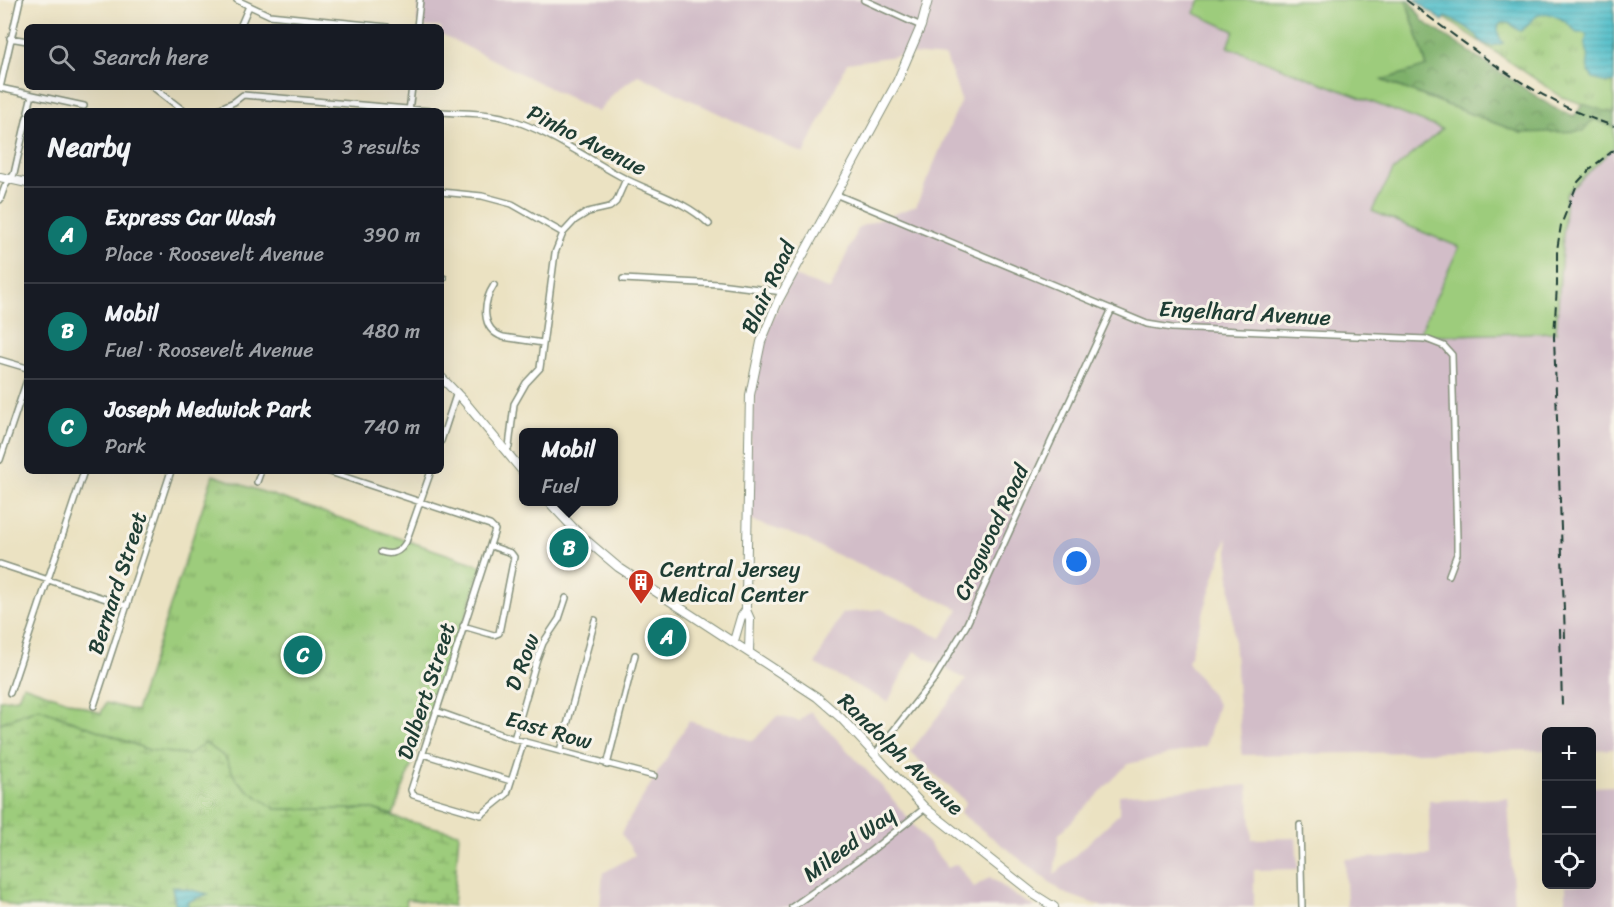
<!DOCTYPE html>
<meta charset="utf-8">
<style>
:root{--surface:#171b24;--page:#242831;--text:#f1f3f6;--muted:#9ea1a6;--line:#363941;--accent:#0f766e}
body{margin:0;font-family:Sriracha,sans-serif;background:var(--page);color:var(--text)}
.controls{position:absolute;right:18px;bottom:18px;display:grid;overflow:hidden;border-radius:9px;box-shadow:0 6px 24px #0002}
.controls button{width:54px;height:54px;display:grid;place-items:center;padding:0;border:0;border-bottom:2px solid var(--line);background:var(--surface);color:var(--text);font:30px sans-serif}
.you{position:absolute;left:1077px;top:562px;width:21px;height:21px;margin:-15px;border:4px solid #fff;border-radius:50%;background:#1a73e8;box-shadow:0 0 0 9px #1a73e833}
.badge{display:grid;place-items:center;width:39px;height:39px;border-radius:50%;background:var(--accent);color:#fff;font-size:20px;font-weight:700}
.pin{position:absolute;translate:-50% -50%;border:3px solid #fff;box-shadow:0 2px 6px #0006}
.popup{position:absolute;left:519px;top:428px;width:99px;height:78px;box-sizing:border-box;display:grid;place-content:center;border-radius:9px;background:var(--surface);filter:drop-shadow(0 2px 4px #0005);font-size:20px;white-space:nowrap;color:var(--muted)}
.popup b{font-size:22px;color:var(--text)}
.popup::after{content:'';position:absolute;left:50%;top:100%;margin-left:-12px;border:12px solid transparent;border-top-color:var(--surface)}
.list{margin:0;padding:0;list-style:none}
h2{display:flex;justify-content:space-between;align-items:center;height:78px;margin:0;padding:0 24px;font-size:26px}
h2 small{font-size:20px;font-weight:400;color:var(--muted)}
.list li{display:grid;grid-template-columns:39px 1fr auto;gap:18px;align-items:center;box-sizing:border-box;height:96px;padding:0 24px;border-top:2px solid var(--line)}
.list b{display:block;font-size:22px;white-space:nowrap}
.list p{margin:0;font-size:20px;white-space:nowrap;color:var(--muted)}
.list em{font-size:20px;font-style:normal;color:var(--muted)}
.icon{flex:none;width:33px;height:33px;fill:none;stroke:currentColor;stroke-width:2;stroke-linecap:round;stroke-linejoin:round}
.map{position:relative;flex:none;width:1614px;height:907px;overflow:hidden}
.search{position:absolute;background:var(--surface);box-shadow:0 6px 24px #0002;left:24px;top:24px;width:420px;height:66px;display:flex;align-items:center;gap:15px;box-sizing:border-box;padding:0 21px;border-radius:9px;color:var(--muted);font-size:22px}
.panel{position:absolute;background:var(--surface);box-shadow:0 6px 24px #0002;left:24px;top:108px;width:420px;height:366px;border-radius:9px}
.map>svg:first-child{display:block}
</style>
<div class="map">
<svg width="1614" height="907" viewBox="0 0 1614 907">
<defs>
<pattern id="forest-crowns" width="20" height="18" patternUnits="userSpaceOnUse" patternTransform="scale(1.5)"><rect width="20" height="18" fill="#7eb06b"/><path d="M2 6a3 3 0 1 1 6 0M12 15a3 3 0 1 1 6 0" fill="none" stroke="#679059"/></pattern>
<pattern id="wetland-marsh" width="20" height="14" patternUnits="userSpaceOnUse" patternTransform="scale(1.5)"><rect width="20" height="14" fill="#9dcc7b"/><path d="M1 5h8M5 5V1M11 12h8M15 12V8" fill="none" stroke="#7fa766"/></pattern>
<pattern id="park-tufts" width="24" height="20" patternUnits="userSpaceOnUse" patternTransform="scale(1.5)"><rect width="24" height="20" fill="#9dcc7b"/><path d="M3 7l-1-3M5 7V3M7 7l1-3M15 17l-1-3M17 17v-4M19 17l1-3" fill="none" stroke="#7fa766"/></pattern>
<pattern id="water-rules" width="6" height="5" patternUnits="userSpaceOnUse" patternTransform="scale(1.5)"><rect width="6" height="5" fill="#53c0cb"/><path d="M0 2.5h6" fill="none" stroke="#449da6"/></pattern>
</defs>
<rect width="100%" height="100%" fill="#f7f3e8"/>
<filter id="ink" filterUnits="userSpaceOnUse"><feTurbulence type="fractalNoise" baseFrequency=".0167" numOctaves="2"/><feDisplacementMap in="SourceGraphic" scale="12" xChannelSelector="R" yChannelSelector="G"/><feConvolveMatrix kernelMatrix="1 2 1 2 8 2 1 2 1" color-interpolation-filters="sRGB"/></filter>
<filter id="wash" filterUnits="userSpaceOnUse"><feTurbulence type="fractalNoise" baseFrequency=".008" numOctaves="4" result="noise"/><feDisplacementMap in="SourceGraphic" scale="24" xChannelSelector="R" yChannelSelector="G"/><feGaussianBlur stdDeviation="1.35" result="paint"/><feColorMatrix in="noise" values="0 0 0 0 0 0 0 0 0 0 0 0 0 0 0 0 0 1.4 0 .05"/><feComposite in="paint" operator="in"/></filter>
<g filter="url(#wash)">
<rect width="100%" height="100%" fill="#ebe2c2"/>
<path fill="#d2bdc8" d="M 419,0 L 1200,0 L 1194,14 L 1234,31 L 1228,46 L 1442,129 L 1393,171 L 1372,211 L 1459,247 L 1418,336 L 1556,331 L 1566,194 L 1614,147 L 1614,749 L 1592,750 L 1592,732 L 1546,732 L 1546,750 L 1242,755 L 1227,537 L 1188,662 L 1218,704 L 1206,746 L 1128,764 L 1059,834 L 1054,875 L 1119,814 L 1119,795 L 1248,785 L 1252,839 L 1296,838 L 1298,869 L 1254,870 L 1254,907 L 1103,907 L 1064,893 L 960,813 L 966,802 L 910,752 L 966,680 L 914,651 L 888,702 L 815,664 L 842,613 L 881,609 L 941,638 L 959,609 L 817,546 L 806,539 L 746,519 L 756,355 L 792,275 L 830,290 L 859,227 L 916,206 L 961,100 L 946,57 L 910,54 L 847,63 L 804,154 L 638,75 L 615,92 L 598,112 L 441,34 L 441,27 L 426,27 L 417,22 Z
M 810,711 L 886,791 L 948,868 L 957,864 L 974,887 L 990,877 L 1014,895 L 1035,907 L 600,907 L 603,873 L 635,855 L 621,833 L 689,721 L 753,741 L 777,716 L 800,721 Z
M 1614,786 L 1614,907 L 1566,907 L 1566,885 L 1592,884 L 1592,787 Z
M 1508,798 L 1514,907 L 1347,907 L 1345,859 L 1430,855 L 1429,801 Z"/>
<path fill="#9dcc7b" stroke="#5e8458" stroke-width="1.5" d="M 1200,0 L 1406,0 L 1427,67 L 1383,81 L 1521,133 L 1593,119 L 1614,127 L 1614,147 L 1566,194 L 1556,332 L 1418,336 L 1459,247 L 1372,211 L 1393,171 L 1442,129 L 1228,47 L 1234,31 L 1194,13 Z"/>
<path fill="url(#forest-crowns)" stroke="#4e7650" stroke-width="1.5" d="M 1406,0 L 1410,0 L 1423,21 L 1554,108 L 1574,116 L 1587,100 L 1614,96 L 1614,127 L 1594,119 L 1583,131 L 1521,133 L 1382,80 L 1427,66 Z"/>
<path fill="url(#wetland-marsh)" stroke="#5e8458" stroke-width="1.5" d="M 39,708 L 149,750 L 205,743 L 225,757 L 236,779 L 276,809 L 373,809 L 403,820 L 459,833 L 453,906 L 407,899 L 405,907 L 188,907 L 187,902 L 206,894 L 172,886 L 176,907 L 17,907 L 0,901 L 0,723 Z"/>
<path fill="url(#park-tufts)" stroke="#5e8458" stroke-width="1.5" d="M 1418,0 L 1614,0 L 1614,114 L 1562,97 Z
M 213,475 L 482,566 L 463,626 L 393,815 L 373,809 L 276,809 L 249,791 L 236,779 L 225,757 L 205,743 L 189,755 L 149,750 L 39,708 L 0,723 L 0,700 L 18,698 L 23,685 L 101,713 L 106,703 L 136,711 Z"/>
<path fill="url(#water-rules)" stroke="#397e80" stroke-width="1.5" d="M 1415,0 L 1614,0 L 1614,82 C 1602,83 1591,82 1588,68 C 1586,63 1590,59 1588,54 C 1586,46 1584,44 1587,36 L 1584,33 L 1577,33 C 1569,23 1548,6 1534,18 C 1529,22 1527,28 1520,31 C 1514,29 1514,24 1508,23 C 1494,19 1497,36 1503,43 L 1492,46 L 1482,43 C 1475,31 1459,22 1446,17 L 1443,21 Z
M 172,886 L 208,894 L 187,902 L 188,907 L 176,907 Z"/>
</g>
<g filter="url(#ink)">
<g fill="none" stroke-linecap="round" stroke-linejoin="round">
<g stroke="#85907b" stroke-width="8">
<path id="street" d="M 237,0 L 269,15 L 387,27
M 864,0 L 921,26
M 240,27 L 249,6
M 417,27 L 420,0
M 10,38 L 27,41
M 153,87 L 184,111
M 0,88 L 20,0
M 0,88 L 84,106
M 28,111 L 32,95
M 214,111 L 234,102 L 243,95 L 431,111
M 409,111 L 412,87
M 441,112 C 462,114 485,112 505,118 C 546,129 583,156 620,176 C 651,193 683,199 709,224
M 441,192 L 482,196 L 512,204 L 563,233
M 835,194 L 1147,324 L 1172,328 L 1426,339 L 1444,346 L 1452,355 L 1457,539 L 1457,554 L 1449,575
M 0,200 L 5,186 L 14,174 L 27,117
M 441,277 L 444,278
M 623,279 L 719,284 L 783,292
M 494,285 C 483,302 480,329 503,337 L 543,343
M 0,360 L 27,368
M 441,441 L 457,392
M 505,451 L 509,447 L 514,404 L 526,383 L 540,368 L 555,253 L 563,233 L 575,220 L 588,212 L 610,207 L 616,202 L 626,179
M 0,460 L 27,380
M 327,471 L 490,525 L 495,530 L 411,790 L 413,795 L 481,815 L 507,794 L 524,741
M 257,482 L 261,471
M 381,552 C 393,556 400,552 406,542 L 431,471
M 0,564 L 127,606
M 463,626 L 494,635 L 499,633 L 514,557 L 511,553 L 491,546
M 10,693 L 84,471
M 94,706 L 171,471
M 436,711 L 514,739 L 654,776
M 514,739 L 537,659 L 543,643 L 559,619 L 566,598
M 560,751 L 595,620
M 423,754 L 511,781
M 875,754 L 934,679 L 966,626 L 1112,309
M 607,765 L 635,655
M 1300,825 L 1302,907
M 792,907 L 867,854 L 925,808"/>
</g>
<g stroke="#85907b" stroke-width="10">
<path id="secondary" d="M 0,177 L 27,183
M 441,377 L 464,401 L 524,473
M 549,502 L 579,534 L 618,567 L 817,697 L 841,718 L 925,808 L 1035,895 L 1054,907
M 734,641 L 741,617 L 746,610
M 749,651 L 750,619 L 746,610 L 746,595 L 750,395 L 761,342 L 778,301 L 897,82 L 921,26 L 928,0"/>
</g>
<use href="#street" stroke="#fff" stroke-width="5"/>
<use href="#secondary" stroke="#fff" stroke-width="8"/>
<path stroke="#1f3d34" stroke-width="2" stroke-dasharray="9 4.5" stroke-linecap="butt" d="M 1406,0 C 1471,47 1536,102 1614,126
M 1560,629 L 1562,706
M 1565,638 L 1554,337 L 1557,285 L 1557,250 L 1561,225 L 1578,182 L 1591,168 L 1614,150"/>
</g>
</g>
<defs>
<g id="building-pin" transform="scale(1.35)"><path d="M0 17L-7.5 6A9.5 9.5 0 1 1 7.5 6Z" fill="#c8321e" stroke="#f7f3e8"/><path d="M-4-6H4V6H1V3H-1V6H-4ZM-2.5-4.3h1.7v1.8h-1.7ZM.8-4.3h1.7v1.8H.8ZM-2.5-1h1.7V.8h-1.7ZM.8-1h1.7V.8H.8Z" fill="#fff"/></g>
</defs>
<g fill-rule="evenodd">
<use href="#building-pin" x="641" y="582"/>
</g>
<g text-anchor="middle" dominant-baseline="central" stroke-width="6" stroke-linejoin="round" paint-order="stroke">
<g font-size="22" fill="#1f3d34" stroke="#f7f3e8">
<text transform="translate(587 140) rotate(27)">Pinho Avenue</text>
<text transform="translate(768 287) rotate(-65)">Blair Road</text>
<text transform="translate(1245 313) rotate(3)">Engelhard Avenue</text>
<text transform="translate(991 532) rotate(-65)">Cragwood Road</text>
<text transform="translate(117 583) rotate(-72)">Bernard Street</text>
<text transform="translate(522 662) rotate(-69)">D Row</text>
<text transform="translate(426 691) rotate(-72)">Dalbert Street</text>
<text transform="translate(549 730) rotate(16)">East Row</text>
<text transform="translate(901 754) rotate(44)">Randolph Avenue</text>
<text transform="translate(849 844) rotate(-37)">Mileed Way</text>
</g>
<g font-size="22" fill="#1f3d34" stroke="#f7f3e8" text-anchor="start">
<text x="660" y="569">Central Jersey<tspan x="660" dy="25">Medical Center</tspan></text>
</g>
</g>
</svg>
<div class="controls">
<button>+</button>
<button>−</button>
<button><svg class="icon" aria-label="locate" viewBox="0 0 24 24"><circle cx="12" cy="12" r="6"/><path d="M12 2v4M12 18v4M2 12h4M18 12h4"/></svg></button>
</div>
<div class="you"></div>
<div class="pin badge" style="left:667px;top:637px">A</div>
<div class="pin badge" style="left:569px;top:548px">B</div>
<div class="popup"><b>Mobil</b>Fuel</div>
<div class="pin badge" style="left:303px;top:655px">C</div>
<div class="search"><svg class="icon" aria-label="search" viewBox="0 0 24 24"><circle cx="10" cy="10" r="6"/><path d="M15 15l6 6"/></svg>Search here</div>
<section class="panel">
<h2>Nearby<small>3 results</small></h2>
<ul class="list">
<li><span class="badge">A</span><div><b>Express Car Wash</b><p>Place · Roosevelt Avenue</p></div><em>390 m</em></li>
<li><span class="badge">B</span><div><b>Mobil</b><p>Fuel · Roosevelt Avenue</p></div><em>480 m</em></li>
<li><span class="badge">C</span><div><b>Joseph Medwick Park</b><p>Park</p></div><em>740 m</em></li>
</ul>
</section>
</div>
